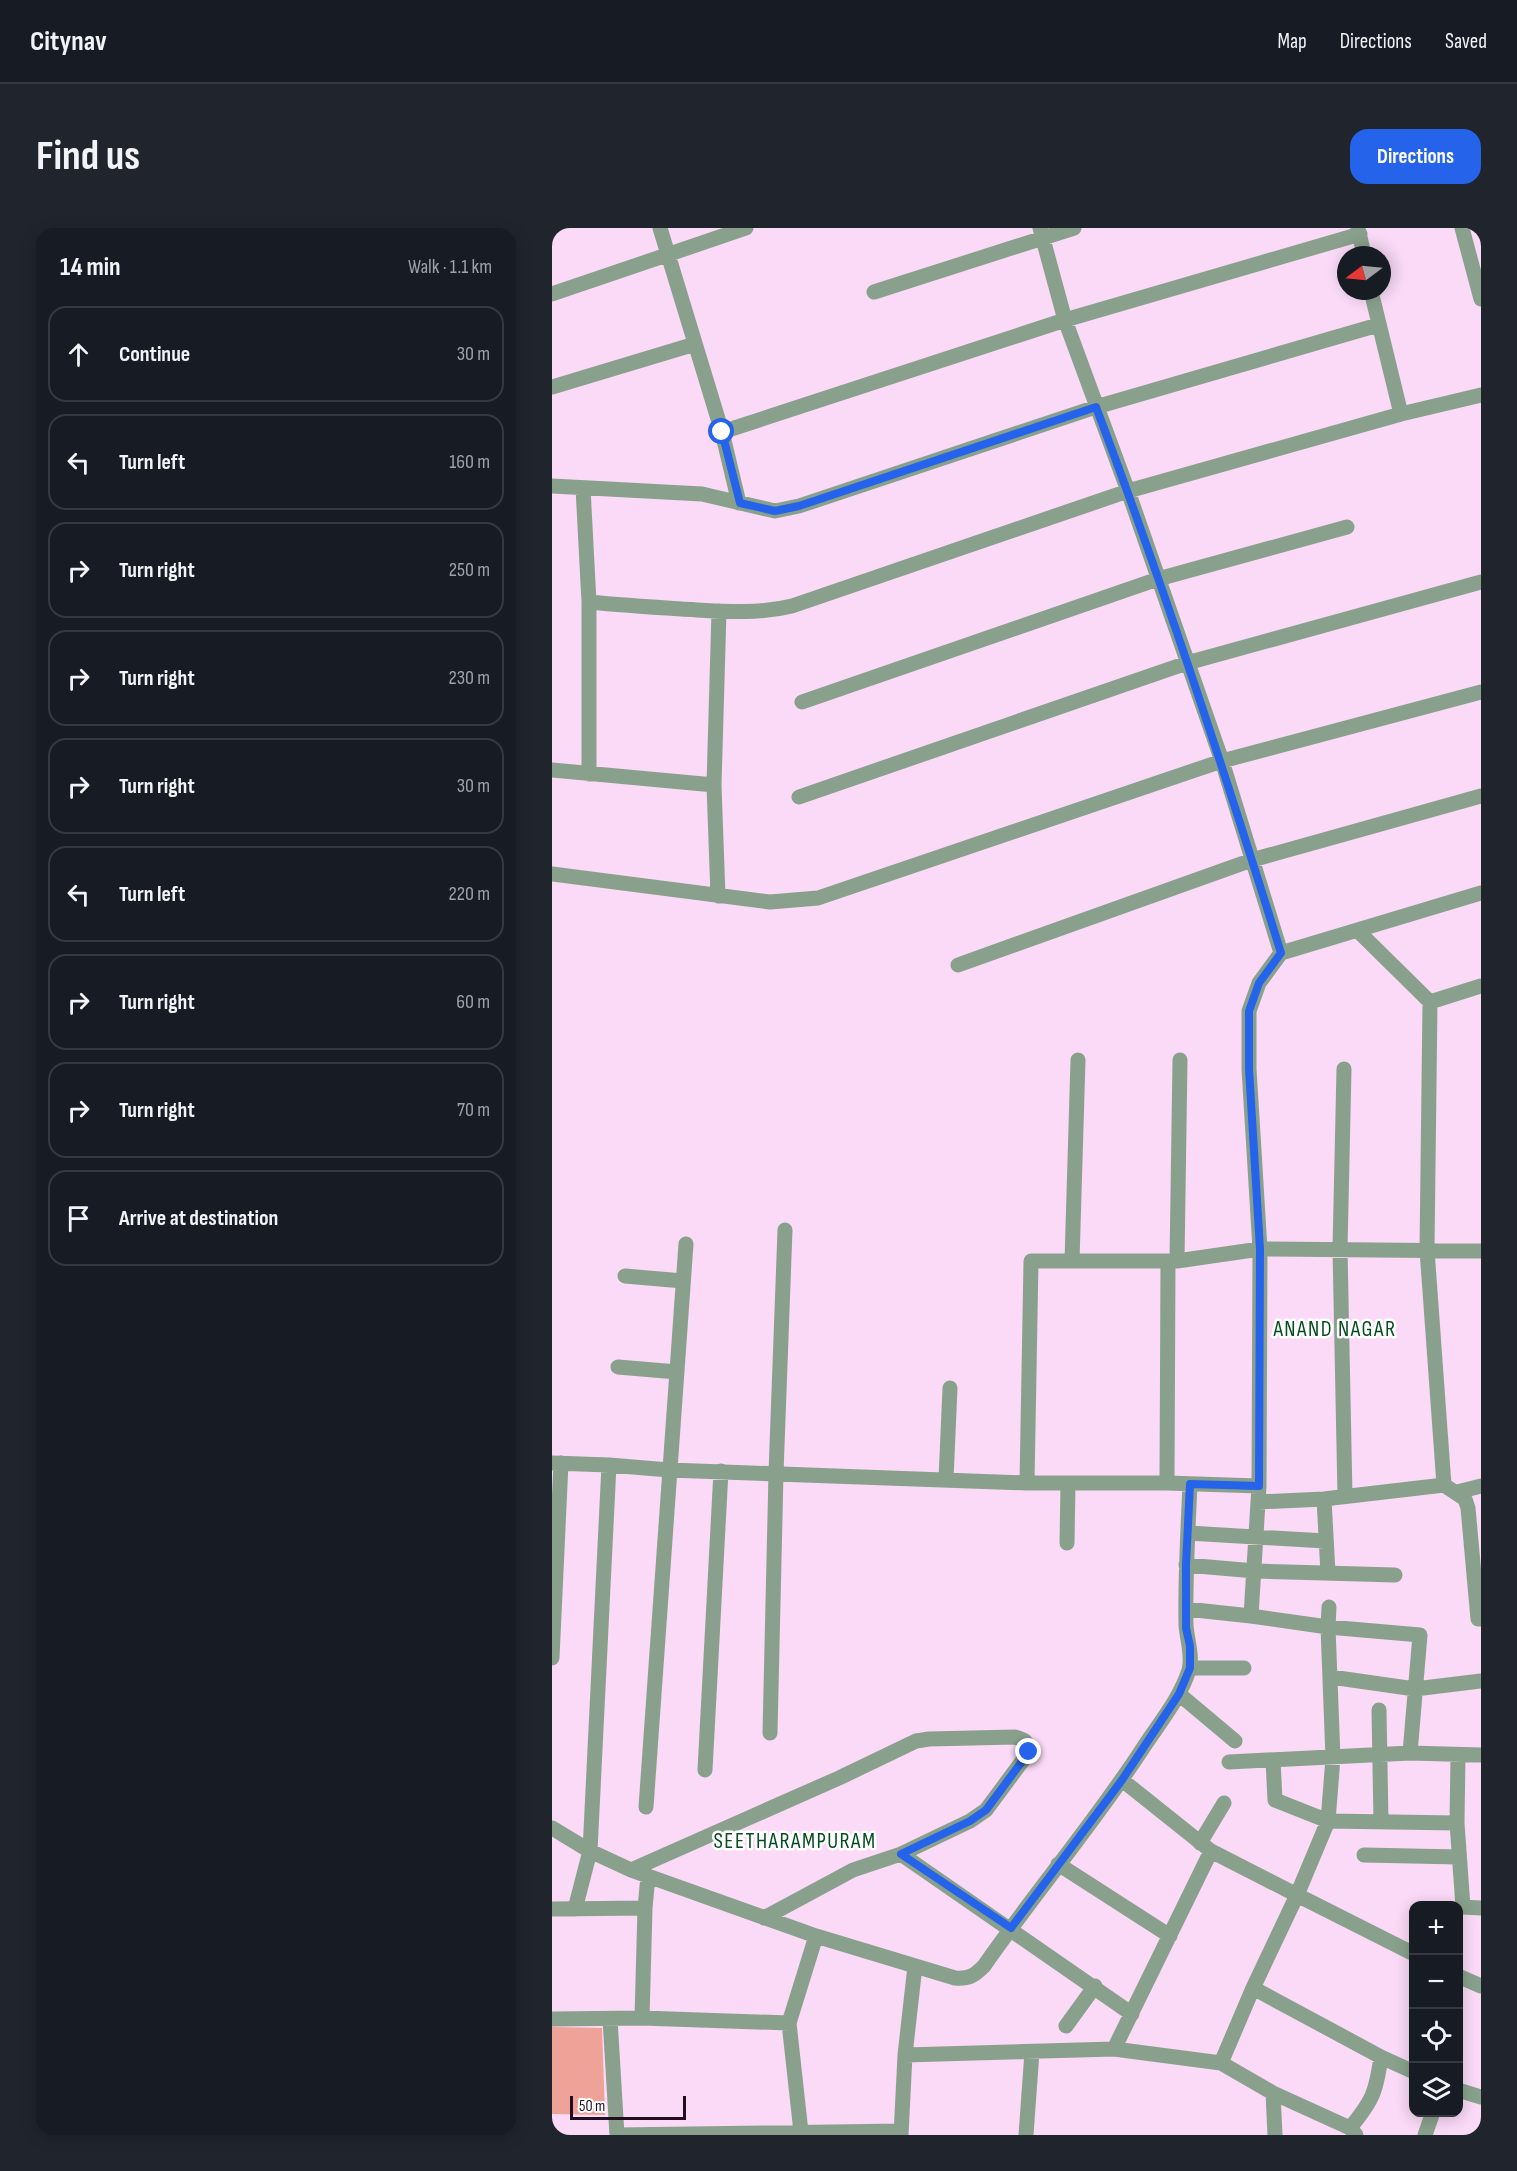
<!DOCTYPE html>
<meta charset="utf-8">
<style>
:root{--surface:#171b24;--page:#20242c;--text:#f1f3f6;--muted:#9ea1a6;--line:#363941;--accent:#2563eb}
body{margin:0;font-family:"Sofia Sans Condensed",sans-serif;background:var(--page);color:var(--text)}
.controls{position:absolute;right:18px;bottom:18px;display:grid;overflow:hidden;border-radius:12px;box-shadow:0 3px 15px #0003}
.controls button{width:54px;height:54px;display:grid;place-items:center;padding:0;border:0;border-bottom:2px solid var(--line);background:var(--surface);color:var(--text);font:30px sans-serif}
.compass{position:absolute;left:785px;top:18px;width:54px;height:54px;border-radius:50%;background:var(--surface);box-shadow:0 3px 15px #0003;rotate:254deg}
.scale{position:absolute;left:18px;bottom:15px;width:116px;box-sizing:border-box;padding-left:6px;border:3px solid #210e20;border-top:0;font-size:16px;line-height:21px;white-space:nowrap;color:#210e20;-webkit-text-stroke:4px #fff;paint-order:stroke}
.stop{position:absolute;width:18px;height:18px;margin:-14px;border:4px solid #2563eb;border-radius:50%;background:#fff}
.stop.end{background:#2563eb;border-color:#fff;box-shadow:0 2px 6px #0008}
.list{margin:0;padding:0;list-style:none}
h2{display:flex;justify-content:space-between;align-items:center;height:78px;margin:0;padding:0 24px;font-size:26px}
h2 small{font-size:20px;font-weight:400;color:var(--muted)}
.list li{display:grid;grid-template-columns:39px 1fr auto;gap:18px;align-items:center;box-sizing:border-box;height:96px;margin:0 12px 12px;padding:0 12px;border:2px solid var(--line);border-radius:18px}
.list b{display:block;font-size:22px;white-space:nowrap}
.list em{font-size:20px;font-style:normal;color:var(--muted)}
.icon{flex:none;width:33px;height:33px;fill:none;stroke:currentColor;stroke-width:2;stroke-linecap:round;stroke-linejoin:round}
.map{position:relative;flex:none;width:929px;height:1907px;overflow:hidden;border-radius:18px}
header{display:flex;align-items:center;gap:36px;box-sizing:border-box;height:84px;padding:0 30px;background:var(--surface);border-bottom:2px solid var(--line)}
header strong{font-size:28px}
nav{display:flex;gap:33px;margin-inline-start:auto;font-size:21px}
.intro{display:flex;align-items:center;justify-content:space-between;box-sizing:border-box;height:144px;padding:0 36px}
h1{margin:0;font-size:42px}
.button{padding:15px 27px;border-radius:18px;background:var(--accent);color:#fff;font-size:21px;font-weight:700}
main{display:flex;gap:36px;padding:0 36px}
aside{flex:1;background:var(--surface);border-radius:18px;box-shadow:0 3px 15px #0003}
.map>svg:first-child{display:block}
</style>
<header>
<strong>Citynav</strong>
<nav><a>Map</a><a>Directions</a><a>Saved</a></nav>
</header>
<div class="intro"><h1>Find us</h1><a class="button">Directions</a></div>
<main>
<aside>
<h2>14 min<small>Walk · 1.1 km</small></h2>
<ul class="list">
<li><svg class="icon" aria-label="ahead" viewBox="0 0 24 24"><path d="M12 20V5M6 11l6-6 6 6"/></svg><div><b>Continue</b></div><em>30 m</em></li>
<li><svg class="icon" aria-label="left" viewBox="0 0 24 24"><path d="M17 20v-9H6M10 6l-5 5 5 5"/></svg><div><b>Turn left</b></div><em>160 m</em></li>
<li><svg class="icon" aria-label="right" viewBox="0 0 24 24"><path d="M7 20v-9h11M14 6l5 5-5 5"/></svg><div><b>Turn right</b></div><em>250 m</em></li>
<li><svg class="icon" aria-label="right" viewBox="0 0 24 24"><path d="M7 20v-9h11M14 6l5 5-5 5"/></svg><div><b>Turn right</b></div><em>230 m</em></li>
<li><svg class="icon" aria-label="right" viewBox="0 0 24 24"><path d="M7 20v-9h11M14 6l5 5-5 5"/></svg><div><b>Turn right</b></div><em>30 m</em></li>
<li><svg class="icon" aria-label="left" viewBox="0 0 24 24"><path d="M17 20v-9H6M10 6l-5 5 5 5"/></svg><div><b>Turn left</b></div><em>220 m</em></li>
<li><svg class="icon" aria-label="right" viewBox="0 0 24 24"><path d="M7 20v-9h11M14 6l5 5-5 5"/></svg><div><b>Turn right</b></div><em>60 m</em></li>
<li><svg class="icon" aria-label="right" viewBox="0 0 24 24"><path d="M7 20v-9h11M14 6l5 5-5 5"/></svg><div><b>Turn right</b></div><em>70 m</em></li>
<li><svg class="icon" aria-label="arrive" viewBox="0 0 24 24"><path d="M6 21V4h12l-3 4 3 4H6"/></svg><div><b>Arrive at destination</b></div></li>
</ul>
</aside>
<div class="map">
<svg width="929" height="1907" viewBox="0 0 929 1907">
<rect width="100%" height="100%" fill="#fadaf7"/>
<path fill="#efa297" d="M 0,1799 L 50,1800 L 53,1887 L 0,1886 Z"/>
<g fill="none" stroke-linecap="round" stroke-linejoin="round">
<path stroke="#89a18c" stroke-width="15" d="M 108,0 L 170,204 L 187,275
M 488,0 L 513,92 L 576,263 L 670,533 L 729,725
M 806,0 L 812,27
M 910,0 L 929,71
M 819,63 L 849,186
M 322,64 L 522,0
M 0,66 L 194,0
M 0,159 L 143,116
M 170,204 L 513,92 L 808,6
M 0,258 L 150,266 L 223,283 L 247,278 L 544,179 L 826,97
M 31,260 L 37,374
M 250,474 L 606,351 L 795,299
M 0,542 L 162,557
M 37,546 L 37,374 C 68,377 98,379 129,381 C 167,383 203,387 240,378 L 576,263 L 849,186 L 929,167
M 247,569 L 635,435 L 929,354
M 0,646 L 218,674 L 266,670 L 670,533 L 929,464
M 166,668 L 162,557 L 167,383
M 806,703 L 878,774 L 929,758
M 406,737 L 700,632 L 929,568
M 878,774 L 875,1022 L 892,1257
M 628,832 L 625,1033 L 708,1021 L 697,841 L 697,783 L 707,755 L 729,725 L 929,665
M 792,841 L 788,1021 L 793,1268
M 520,1033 L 526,832
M 73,1048 L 131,1053
M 66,1139 L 125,1144
M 0,1235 L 57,1237 L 117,1242 L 475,1255 L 615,1255 L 707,1258
M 394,1251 L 398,1160
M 475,1255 L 479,1033 L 625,1033
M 615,1255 L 616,1033
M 905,1264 L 929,1258
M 772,1271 L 776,1345
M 706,1274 L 772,1271 L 892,1257 L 913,1271 L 916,1280 L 926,1391 L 929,1391
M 636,1305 L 773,1313
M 515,1315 L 516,1255
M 634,1337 L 703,1343 L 843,1347
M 777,1379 L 776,1399 L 781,1530 L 776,1593 L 745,1667 L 862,1726
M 634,1381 L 699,1388 L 776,1399 L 868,1407 L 858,1525
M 699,1388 L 707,1258 L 708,1021 L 929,1023
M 0,1430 L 9,1235
M 638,1440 L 692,1440
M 779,1449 L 863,1461 L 929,1453
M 627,1466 L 683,1513
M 827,1482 L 829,1594
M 218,1505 L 224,1245 L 233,1002
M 906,1528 L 905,1595 L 911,1679 L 929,1680
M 721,1532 L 723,1572 L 776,1593 L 905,1595
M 677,1534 L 858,1525 L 929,1527
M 153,1542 L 169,1243
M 570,1552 L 659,1623 L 745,1667 L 701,1760 L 669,1835
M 94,1579 L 134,1016
M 0,1600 L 38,1623 L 79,1642 L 264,1708 L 403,1750 C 417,1751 422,1748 432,1738 C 484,1663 544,1593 593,1517 C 609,1493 628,1470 637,1442 C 641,1428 635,1412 634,1397 C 633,1350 636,1303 638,1256
M 648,1615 L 672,1575
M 349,1626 L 580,1786
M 812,1627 L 907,1629
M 506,1636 L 618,1708
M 79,1642 L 287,1550 L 364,1513 L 377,1511 L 463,1509 C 473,1512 476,1513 477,1524 L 434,1582 L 418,1593 L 349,1626 L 301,1642 L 212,1690
M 0,1681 L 93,1680
M 23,1681 L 38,1623 L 57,1237
M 906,1748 L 929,1758
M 701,1760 L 829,1829 L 862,1844
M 90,1790 L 93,1680 L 96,1648
M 0,1791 L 90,1790 L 237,1795
M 58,1791 L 65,1907
M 514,1798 L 543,1758
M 562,1821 L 659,1623
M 353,1827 L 562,1821 L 669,1835 L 721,1865 L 798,1900 L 804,1907
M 906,1862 L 929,1869
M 721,1865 L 723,1907
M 798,1900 C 821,1872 824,1864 829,1829
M 249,1904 L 237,1795 L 264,1708
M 65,1907 L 349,1903
M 349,1907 L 353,1827 L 363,1738
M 474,1907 L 480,1824
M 873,1907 L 881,1884"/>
</g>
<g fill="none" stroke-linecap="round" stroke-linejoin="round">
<path stroke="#2563eb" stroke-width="8" d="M 170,204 L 188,275 L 223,283 L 247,278 L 544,179 C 612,359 672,541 729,725 L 707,755 L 697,783 L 697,841 L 708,1021 L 707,1258 L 638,1256 L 634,1337 L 634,1400 L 638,1418 L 638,1440 L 627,1466 L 570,1552 L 459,1700 L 349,1626 L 418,1593 L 434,1582 L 477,1524"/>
</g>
<g text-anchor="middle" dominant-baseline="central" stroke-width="5" stroke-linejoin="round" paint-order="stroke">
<g font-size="22" letter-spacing="1.5" fill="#054c1e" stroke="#fff">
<text x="783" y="1101">ANAND NAGAR</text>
<text x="243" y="1613">SEETHARAMPURAM</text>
</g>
</g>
</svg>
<div class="controls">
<button>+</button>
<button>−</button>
<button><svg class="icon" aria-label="locate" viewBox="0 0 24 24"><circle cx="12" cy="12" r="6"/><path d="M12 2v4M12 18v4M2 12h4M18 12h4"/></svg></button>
<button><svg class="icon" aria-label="layers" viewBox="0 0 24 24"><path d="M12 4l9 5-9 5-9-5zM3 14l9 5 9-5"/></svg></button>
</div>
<svg class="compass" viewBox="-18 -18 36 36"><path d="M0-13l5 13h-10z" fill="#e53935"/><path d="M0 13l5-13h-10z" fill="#9ea1a6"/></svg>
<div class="scale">50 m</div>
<div class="stop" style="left:170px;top:204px"></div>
<div class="stop end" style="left:477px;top:1524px"></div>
</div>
</main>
